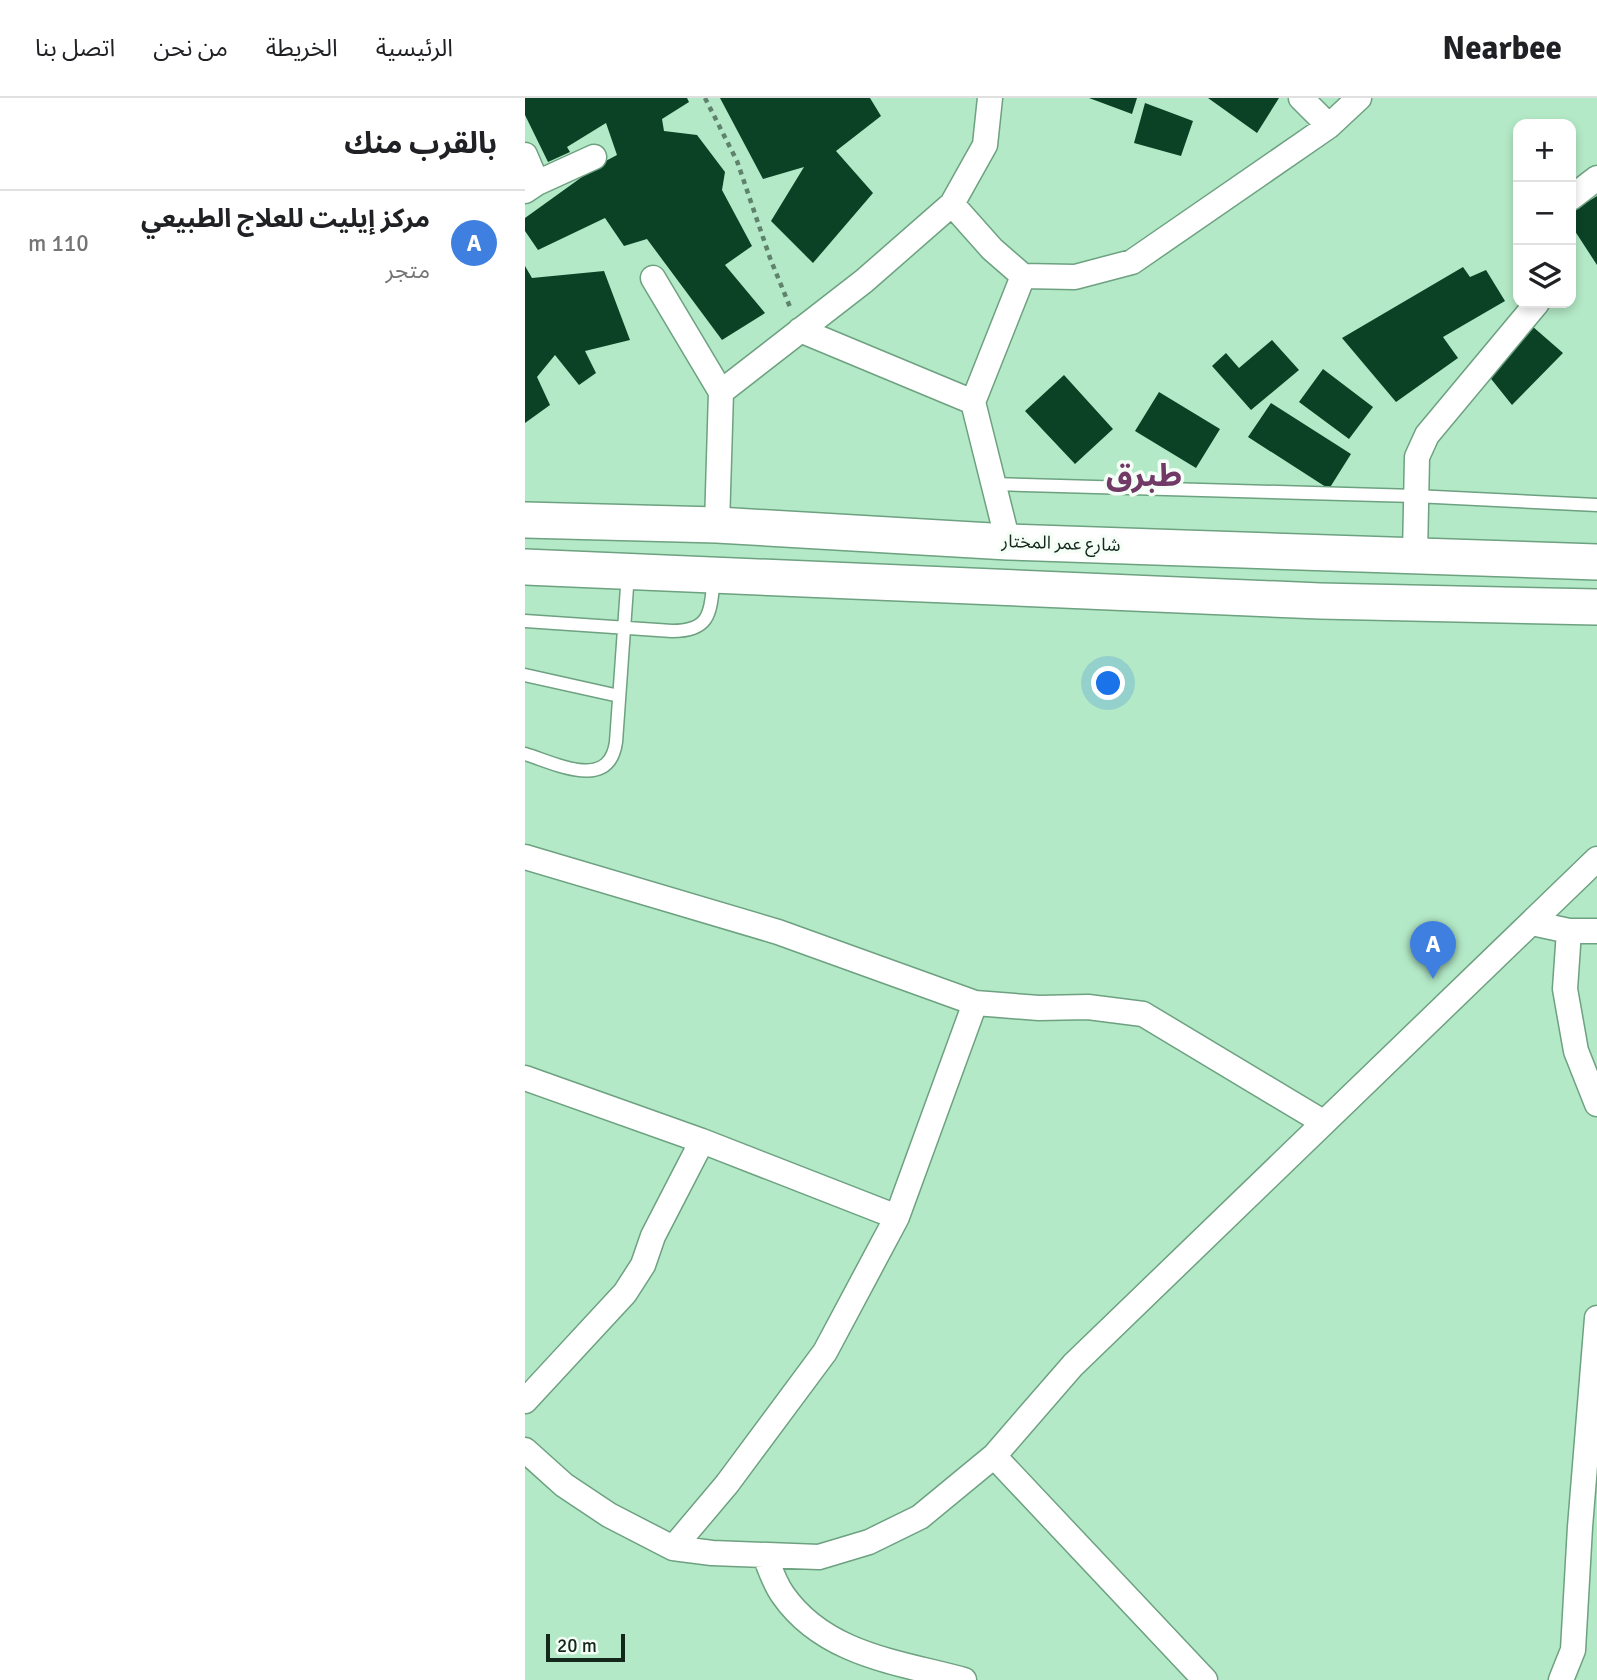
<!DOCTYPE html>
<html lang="ar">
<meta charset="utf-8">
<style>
:root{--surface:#fff;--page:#f6f6f6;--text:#202124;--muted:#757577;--line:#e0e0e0;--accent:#a73692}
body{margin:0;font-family:Signika,"Noto Sans Arabic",sans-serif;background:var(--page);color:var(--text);direction:rtl}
.controls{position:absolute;right:21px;top:21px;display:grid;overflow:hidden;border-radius:14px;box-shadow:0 4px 10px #0003}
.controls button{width:63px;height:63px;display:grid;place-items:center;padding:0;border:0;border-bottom:2px solid var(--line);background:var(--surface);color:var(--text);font:35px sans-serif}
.scale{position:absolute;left:21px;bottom:18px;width:79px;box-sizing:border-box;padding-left:7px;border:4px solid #13281b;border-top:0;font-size:19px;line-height:24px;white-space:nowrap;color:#13281b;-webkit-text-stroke:5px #f4fef7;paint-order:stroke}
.you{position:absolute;left:584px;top:586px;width:24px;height:24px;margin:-18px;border:5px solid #fff;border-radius:50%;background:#1a73e8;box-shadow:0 0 0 10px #1a73e833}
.badge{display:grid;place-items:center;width:46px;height:46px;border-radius:50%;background:var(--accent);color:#fff;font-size:23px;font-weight:700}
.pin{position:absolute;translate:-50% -58px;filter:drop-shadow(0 2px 4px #0008)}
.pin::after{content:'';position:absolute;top:37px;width:24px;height:21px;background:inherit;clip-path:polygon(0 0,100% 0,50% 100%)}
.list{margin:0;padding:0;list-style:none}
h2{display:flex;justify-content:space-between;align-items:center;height:91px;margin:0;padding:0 28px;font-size:30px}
h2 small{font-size:23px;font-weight:400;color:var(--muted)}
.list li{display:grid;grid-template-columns:46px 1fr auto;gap:21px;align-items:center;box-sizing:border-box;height:98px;padding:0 28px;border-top:2px solid var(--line)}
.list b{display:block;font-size:26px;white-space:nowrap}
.list p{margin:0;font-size:23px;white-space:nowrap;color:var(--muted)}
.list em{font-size:23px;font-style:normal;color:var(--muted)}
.icon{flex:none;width:38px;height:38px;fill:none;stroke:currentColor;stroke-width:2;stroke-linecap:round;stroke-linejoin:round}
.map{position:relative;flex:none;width:1072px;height:1582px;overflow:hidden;direction:ltr}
header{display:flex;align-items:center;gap:42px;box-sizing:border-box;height:98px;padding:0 35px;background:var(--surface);border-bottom:2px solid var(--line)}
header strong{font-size:33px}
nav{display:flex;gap:38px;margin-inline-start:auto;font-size:24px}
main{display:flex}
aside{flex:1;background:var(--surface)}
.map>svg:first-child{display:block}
</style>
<header>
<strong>Nearbee</strong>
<nav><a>الرئيسية</a><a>الخريطة</a><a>من نحن</a><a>اتصل بنا</a></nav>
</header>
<main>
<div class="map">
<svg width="1072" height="1582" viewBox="0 0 1072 1582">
<rect width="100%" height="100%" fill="#b3e9c6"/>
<path fill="#0b4226" d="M 0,0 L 162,0 L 164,4 L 137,21 L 139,33 L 172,37 L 200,74 L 197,92 L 227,148 L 200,167 L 240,215 L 197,242 L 122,141 L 99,148 L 80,120 L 13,152 L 0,133 L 0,120 L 75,66 L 92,57 L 81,25 L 42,49 L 45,54 L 23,64 L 0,17 Z
M 195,0 L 345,0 L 356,18 L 311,53 L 348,95 L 288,165 L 246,123 L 279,69 L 238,81 Z
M 564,0 L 612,0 L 607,16 Z
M 683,0 L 754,0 L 732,35 Z
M 620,5 L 668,23 L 656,58 L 609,45 Z
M 1072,98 L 1072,167 L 1046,127 L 1046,114 Z
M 0,168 L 7,180 L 79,173 L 105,242 L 60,253 L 71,275 L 54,287 L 30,257 L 12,279 L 25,307 L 0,325 Z
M 938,169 L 945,179 L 961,172 L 980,203 L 918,239 L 933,260 L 871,304 L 817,240 Z
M 1007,228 L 1038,255 L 987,307 L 963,277 Z
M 747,242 L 774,272 L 726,312 L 687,268 L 701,255 L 714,270 Z
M 798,271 L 848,309 L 824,341 L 774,304 Z
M 539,277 L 588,331 L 550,366 L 500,313 Z
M 634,294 L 695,331 L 671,370 L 610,333 Z
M 746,305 L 826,356 L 804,391 L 723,339 Z"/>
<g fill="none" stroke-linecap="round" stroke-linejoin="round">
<g stroke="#6da180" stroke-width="15">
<path id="lane" d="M 468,386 L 890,398 L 1072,407
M 0,523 L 147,533 C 187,533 185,513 189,480
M 0,577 L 94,598
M 0,656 C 30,665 84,694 91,644 L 103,475"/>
</g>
<g stroke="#6da180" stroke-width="27">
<path id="street" d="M 776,0 L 804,28
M 0,57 L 12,85
M 0,93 L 12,85 L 69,59
M 1046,100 L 1072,80
M 427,106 L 460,47 L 465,0
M 128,180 L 196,294 L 339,183 L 427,106 L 467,151 L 498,178 L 550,179 L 607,164 L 804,28 L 834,0
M 275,232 L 448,304
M 192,427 L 196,294
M 483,444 L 448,304 L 498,178
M 890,457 L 892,359 L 902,337 L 1012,205
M 0,759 L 253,834 L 450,905 L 514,910 L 563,909 L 618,916 L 798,1024
M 1007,825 L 1044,833 L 1040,891 L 1051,953 L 1072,1006
M 1044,833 L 1072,833
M 0,980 L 177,1043 L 372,1119 L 300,1254 L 202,1386 L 148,1450
M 372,1119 L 450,905
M 0,1303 L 100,1195 L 118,1167 L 128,1138 L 177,1043
M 0,1352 L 39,1387 L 84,1417 L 148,1450 L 187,1455 L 294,1459 L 344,1444 L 395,1419 L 469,1358 L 548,1267 L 1072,761
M 469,1358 L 680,1582
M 240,1458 C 245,1471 250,1486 258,1497 C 300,1557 373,1564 439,1582
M 1036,1582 L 1048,1552 L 1055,1429 L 1072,1220"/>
</g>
<g stroke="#6da180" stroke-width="38">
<path id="secondary" d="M 0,422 L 192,427 L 483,444 L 1072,464
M 0,469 L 795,503 L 1072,509"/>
</g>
<path stroke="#5e826b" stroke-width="4.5" stroke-dasharray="5 5" stroke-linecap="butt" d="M 180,0 L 212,63 L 245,160 L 265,209"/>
<use href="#lane" stroke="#fff" stroke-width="12"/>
<use href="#street" stroke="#fff" stroke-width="24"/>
<use href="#secondary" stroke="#fff" stroke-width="35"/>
</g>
<g text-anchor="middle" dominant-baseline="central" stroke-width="7" stroke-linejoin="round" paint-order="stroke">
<g font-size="18" fill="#13281b" stroke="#f4fef7">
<text transform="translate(536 445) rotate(2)">شارع عمر المختار</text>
</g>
<g font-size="32" font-weight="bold" fill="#713965" stroke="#f4fef7">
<text x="619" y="377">طبرق</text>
</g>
</g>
</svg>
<div class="controls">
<button>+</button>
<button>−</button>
<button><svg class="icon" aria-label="layers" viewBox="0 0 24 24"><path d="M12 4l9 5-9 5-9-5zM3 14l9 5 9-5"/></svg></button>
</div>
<div class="scale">20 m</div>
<div class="you"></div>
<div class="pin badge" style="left:908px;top:881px;background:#3f7fe0">A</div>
</div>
<aside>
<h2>بالقرب منك<small></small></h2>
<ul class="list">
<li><span class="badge" style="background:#3f7fe0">A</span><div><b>مركز إيليت للعلاج الطبيعي</b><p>متجر</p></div><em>110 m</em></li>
</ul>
</aside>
</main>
